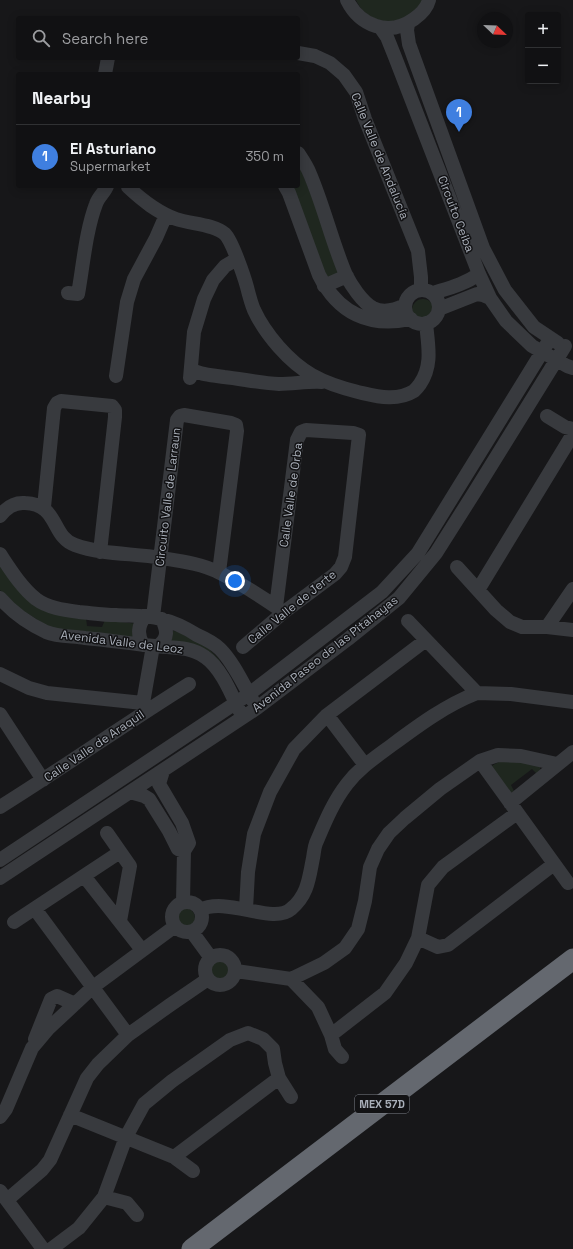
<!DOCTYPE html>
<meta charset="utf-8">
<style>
:root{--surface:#111113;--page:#1e1f21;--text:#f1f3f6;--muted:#9c9da0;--line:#303133;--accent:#f5a434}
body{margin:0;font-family:"Space Grotesk",sans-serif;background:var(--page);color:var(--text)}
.controls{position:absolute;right:12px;top:12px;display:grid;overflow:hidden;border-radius:4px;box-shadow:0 2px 10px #0003}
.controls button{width:36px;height:36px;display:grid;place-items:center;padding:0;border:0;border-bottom:1px solid var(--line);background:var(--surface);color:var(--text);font:20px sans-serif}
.compass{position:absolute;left:477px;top:12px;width:36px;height:36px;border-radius:50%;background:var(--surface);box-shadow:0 2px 10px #0003;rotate:113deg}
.you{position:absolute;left:235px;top:581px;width:14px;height:14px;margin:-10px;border:3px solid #fff;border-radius:50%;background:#1a73e8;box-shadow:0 0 0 6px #1a73e833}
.badge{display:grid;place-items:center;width:26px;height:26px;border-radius:50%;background:var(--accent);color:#fff;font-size:13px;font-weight:700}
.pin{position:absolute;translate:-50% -33px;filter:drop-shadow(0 1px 2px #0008)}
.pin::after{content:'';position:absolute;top:21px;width:14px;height:12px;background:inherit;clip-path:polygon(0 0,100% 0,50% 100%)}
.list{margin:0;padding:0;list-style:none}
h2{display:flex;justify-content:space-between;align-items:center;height:52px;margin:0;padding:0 16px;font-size:17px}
h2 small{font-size:13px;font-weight:400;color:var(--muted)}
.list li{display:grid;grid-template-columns:26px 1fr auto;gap:12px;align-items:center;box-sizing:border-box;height:64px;padding:0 16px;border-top:1px solid var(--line)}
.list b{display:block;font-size:15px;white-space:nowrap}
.list p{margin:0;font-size:13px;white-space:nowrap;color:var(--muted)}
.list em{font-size:13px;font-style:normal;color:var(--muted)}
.icon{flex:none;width:22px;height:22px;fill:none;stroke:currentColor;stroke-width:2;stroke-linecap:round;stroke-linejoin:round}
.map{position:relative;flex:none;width:573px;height:1249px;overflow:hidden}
.search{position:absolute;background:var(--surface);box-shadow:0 2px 10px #0003;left:16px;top:16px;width:284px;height:44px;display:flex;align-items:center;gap:10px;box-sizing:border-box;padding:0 14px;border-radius:4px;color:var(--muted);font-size:15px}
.panel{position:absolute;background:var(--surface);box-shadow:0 2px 10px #0003;left:16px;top:72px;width:284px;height:116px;border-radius:4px}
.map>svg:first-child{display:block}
</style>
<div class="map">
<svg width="573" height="1249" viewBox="0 0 573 1249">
<rect width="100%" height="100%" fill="#171719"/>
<path fill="#1f271f" d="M 356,0 L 423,0 C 421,3 419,7 416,10 C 405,22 384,25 370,16 C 363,12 359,6 356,0 Z
M 298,161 L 341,273 L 328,278 L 324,273 L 291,186 L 298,186 Z
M412 310a11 11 0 1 1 22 0a11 11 0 1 1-22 0Z
M 0,563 L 15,584 L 86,618 L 87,626 L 102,627 L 105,620 L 138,624 L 135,639 L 52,629 L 11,603 L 0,590 Z
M 171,630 L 181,633 L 205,645 L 220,660 L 218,663 L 170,644 Z
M 503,760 L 534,764 L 540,767 L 540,771 L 538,775 L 532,769 L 511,785 L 515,793 L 509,792 L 491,768 L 493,765 Z
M175 918a10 10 0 1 1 20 0a10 10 0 1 1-20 0Z
M209 971a11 11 0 1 1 22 0a11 11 0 1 1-22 0Z"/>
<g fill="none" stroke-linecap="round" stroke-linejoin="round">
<path stroke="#383a3e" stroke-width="14" d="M 347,0 C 360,26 389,37 414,19 C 421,14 427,8 429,0
M 408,24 L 407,30 L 409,44 L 483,248 L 505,290 L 534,327 L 558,343
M 380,27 L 387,37 L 395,57 L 479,274 L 490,298 L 506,321 L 532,346 L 567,366 L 573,368
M 298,53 L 315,56 L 330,63 L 344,75 L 356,92 L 365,119 L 418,251 L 421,277 L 421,290
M 105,74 L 108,58
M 298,153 C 302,159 307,166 310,174 C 324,207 332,242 346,275 C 351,285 362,302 373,308 C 383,313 395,310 405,305
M 285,186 L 289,193 L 319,275 C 338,313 369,328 411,319
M 128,187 C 143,201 157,212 176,219 C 190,224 214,224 225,234 C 232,241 244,276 247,287 C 249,295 251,303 254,310 C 265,334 289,362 312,375 C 326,383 342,388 358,392 C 376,396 396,402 414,391 C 416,389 418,387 420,384 C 433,365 428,345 426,323
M 324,286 L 347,276
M405 307a17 17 0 1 1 34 0a17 17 0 1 1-34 0Z
M 68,293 L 78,294 C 83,266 86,230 96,204 C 98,197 105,192 107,186
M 433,293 C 449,288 465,284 479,274
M 439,309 L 477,294 L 483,295 L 490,298
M 191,369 C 200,375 213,375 224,377 C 242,379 261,383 279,384 C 294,384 308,381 322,382
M 116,376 L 127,302 L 134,279 L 156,238 L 166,215
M 190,378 L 194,332 L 204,299 L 213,280 L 225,266 L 237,259
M 547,416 L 565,427 L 573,429
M 44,507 L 54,408 L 57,403 L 61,401 L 112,406 L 115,410 L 115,417 L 100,552
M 0,516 C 6,508 14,502 25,503 C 59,504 51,537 75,545 C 103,555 133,553 162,558 C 181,561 203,564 220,573 C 242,584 262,597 282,611
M 0,554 C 10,569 21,587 36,599 C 48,608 64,610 79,612 C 91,613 103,615 116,615 C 131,616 147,615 161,619 C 174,622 186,628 197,635 C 206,639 214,643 220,649 C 234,663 243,684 253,701
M 457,567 L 496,610 L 510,622 L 522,627 L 547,627 L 573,630
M 478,590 L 573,434
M 0,598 C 12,612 29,624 46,632 C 58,637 73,636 85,638 C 109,640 132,644 155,646 C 172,648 190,646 205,657 C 221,668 231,693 239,710
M 153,617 L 177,420 L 180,416 L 184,415 L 231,423 L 236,425 L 237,431 L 219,572
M 408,621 L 477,693 L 511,694 L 573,702
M 547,627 L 573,589
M 143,645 C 137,634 138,626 145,616
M 158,646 C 169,638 167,630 162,619
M 243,647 L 284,612 L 335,574 L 341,567 L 345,557 L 359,435 L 353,433 L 306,430 L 301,432 L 297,440 L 276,607
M 0,674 L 29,688 L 47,693 L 143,703
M 143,713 L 143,703 L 153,646
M 0,714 L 43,780
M 327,715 L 365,765
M 480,761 L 568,883
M 163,771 L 159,784 L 182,823 L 189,843 L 184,851 L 183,902
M 130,792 L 144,796 L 149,799 L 169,831 L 178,849 L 184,851
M 510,803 L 573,752
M 0,807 C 64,767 125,724 189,684
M 107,833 L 130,866 L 120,921
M 0,860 L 249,694 L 382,592 L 418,553 L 550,339
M 84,876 L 142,950
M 0,878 L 257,708 L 348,639 L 399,598 L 436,553 L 474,493 L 565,346
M172 917a15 15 0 1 1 30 0a15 15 0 1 1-30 0Z
M 35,909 L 128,1035
M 246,909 L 248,872 L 254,834 L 270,792 L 294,749 L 327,715 L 426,640
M 200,910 C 226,896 273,925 291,909 C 308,895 309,878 313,858 C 314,853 314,848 316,843 C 325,822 333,802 347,784 C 359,768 376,757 392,745 C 419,725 446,705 477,693
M 14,922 L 120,852
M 192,932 L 211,958
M 418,938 L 438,947 L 448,945 L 554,864
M205 970a15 15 0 1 1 30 0a15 15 0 1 1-30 0Z
M 236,971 L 291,979 L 318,1007 L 331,1035 L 335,1049 L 342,1057
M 291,979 L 324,963 L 345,948 L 358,929 L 365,901 L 370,867 L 378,849 L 389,833 L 405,818 L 440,789 L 480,761 L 498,755 L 521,756 L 557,764
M 331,1035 L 385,993 L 406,963 L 418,938 L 428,885 L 443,867 L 517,813
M 35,1039 L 51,999 L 57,996 L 75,1004
M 70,1115 L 174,1157 L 193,1171
M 0,1117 L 6,1109 L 32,1048 L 48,1029 L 93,987 L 174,927
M 174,1157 L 279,1078
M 0,1191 L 43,1249
M 104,1197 L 127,1203 L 137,1215
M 7,1200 L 42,1170 L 50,1160 L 87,1078 L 98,1064 L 128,1035 L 170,1005 L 208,979
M 51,1249 L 79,1228 L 104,1197 L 126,1137 L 144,1104 L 172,1081 L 230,1040 L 248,1033 L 263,1039 L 273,1049 L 275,1063 L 279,1078 L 291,1097"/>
<path stroke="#64686f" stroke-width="21" d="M 192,1249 L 573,959"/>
</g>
<g text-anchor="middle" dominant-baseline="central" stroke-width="3" stroke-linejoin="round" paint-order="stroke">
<rect fill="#121214" stroke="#7c8088" stroke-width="1" x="355" y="1095" width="54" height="18" rx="3"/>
<g font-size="11" font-weight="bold" fill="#a9afb9">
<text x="382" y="1104">MEX 57D</text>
</g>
<g font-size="12" fill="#a9afb9" stroke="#121214">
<text transform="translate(380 156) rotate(68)">Calle Valle de Andalucía</text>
<text transform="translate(456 214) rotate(69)">Circuito Ceiba</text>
<text transform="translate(291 495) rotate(-82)">Calle Valle de Orba</text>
<text transform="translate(168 497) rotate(-83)">Circuito Valle de Larraun</text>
<text transform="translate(292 607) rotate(-39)">Calle Valle de Jerte</text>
<text transform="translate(122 642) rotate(7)">Avenida Valle de Leoz</text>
<text transform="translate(325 654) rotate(-38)">Avenida Paseo de las Pitahayas</text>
<text transform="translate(94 746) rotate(-34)">Calle Valle de Araquil</text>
</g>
</g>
</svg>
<div class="controls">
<button>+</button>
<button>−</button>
</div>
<svg class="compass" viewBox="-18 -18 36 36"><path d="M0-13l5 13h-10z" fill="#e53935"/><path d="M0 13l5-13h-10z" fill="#9c9da0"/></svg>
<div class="you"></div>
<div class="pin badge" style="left:459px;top:132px;background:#3f7fe0">1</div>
<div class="search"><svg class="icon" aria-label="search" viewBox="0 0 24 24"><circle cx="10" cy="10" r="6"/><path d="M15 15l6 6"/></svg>Search here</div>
<section class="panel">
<h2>Nearby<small></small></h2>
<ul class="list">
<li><span class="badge" style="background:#3f7fe0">1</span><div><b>El Asturiano</b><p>Supermarket</p></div><em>350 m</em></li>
</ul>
</section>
</div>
